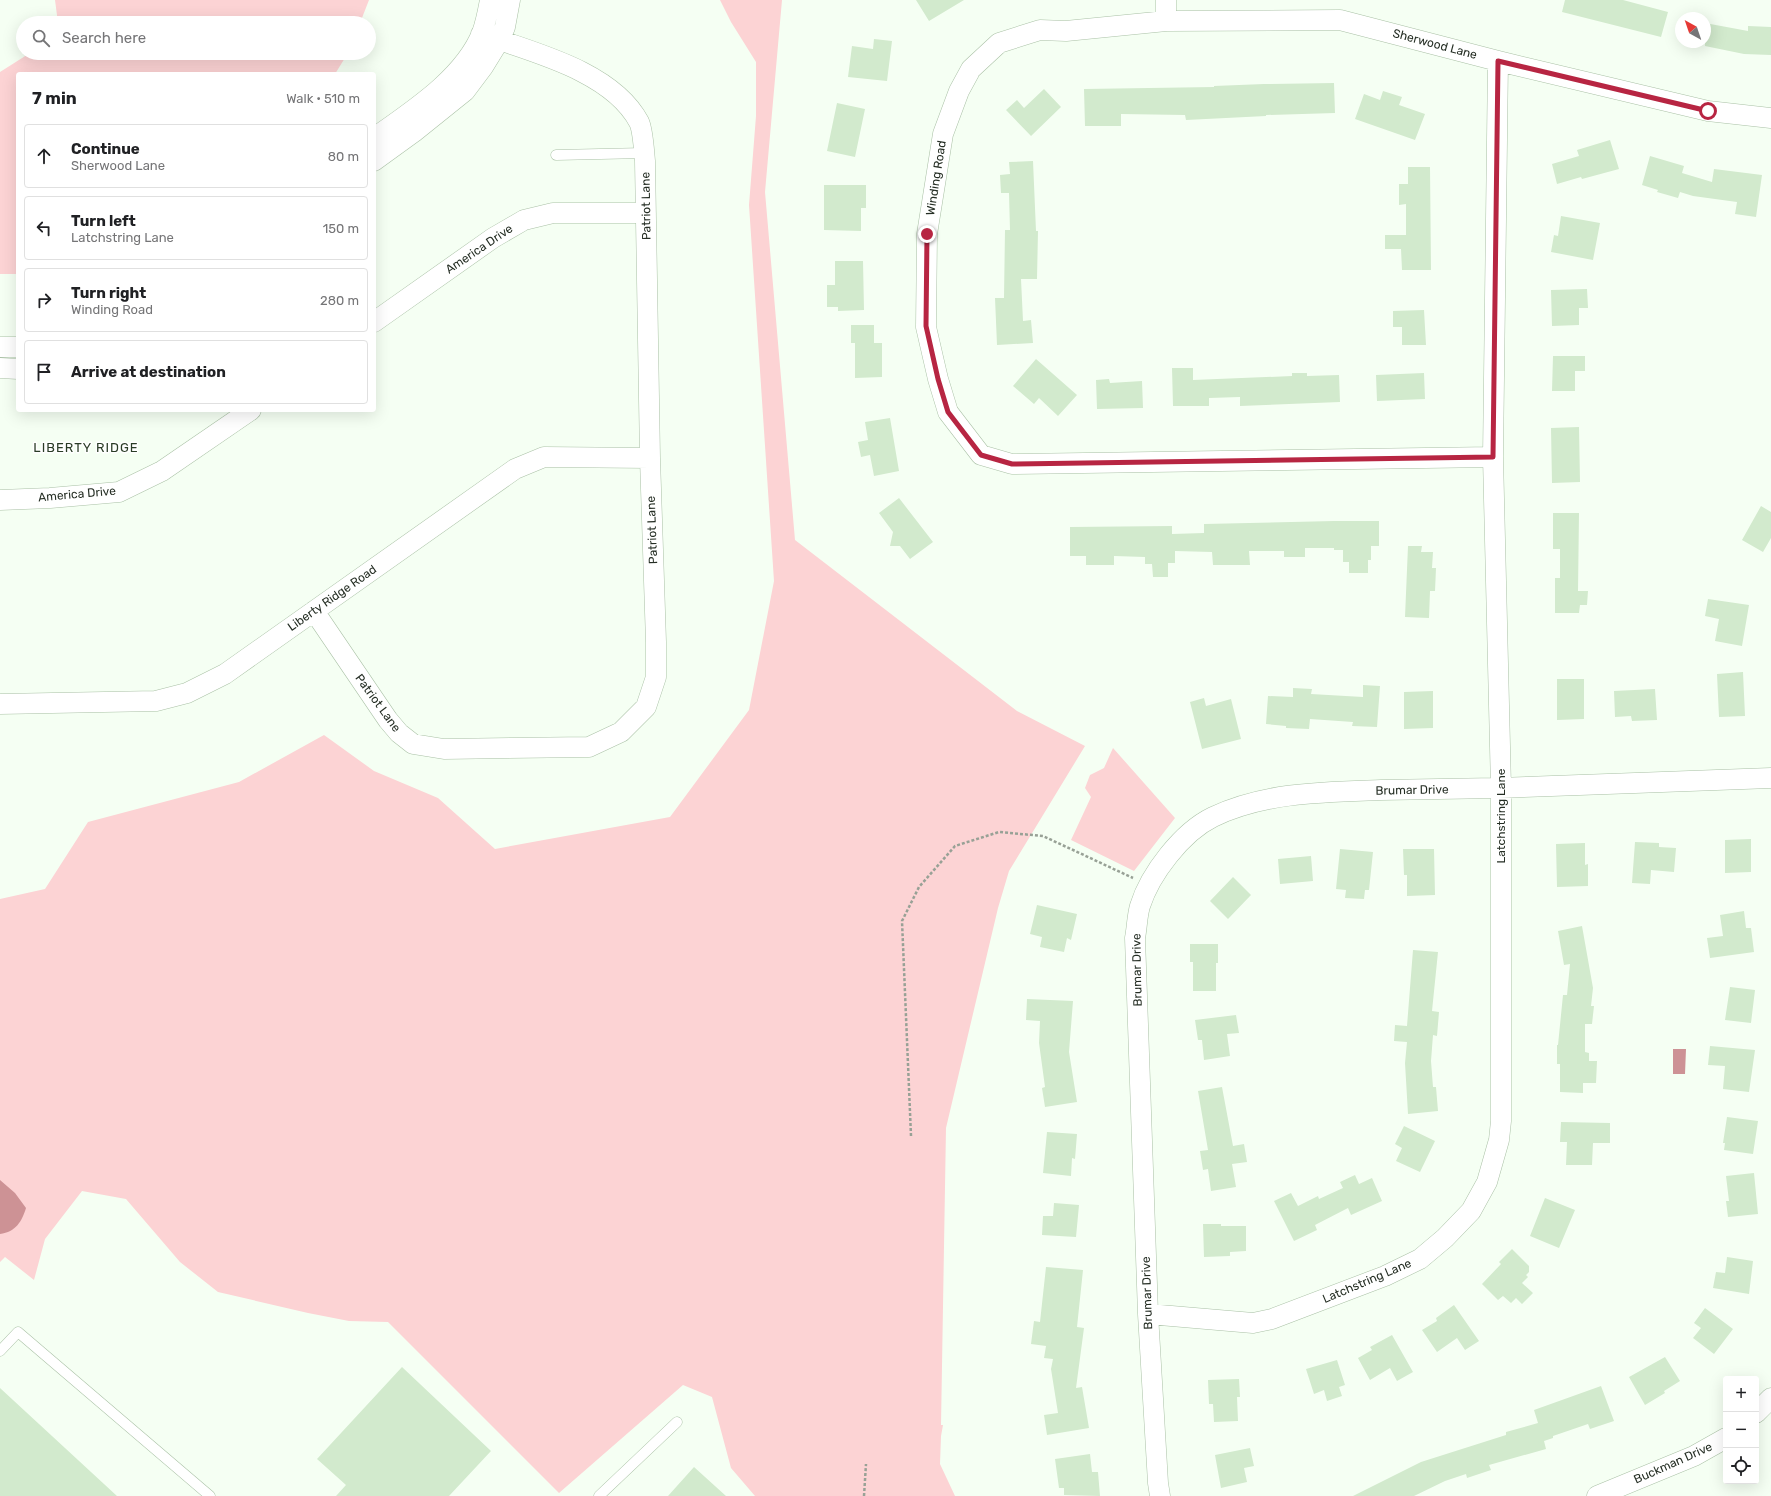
<!DOCTYPE html>
<meta charset="utf-8">
<style>
:root{--surface:#fff;--page:#f6f6f6;--text:#202124;--muted:#757577;--line:#e0e0e0}
body{margin:0;font-family:Rubik,sans-serif;background:var(--page);color:var(--text)}
.controls{position:absolute;right:12px;bottom:12px;display:grid;overflow:hidden;border-radius:4px;box-shadow:0 4px 16px #0002}
.controls button{width:36px;height:36px;display:grid;place-items:center;padding:0;border:0;border-bottom:1px solid var(--line);background:var(--surface);color:var(--text);font:20px sans-serif}
.compass{position:absolute;left:1675px;top:12px;width:36px;height:36px;border-radius:50%;background:var(--surface);box-shadow:0 4px 16px #0002;rotate:320deg}
.stop{position:absolute;width:12px;height:12px;margin:-9px;border:3px solid #b72542;border-radius:50%;background:#fff}
.stop.end{background:#b72542;border-color:#fff;box-shadow:0 1px 4px #0008}
.list{margin:0;padding:0;list-style:none}
h2{display:flex;justify-content:space-between;align-items:center;height:52px;margin:0;padding:0 16px;font-size:17px}
h2 small{font-size:13px;font-weight:400;color:var(--muted)}
.list li{display:grid;grid-template-columns:26px 1fr auto;gap:12px;align-items:center;box-sizing:border-box;height:64px;margin:0 8px 8px;padding:0 8px;border:1px solid var(--line);border-radius:4px}
.list b{display:block;font-size:15px;white-space:nowrap}
.list p{margin:0;font-size:13px;white-space:nowrap;color:var(--muted)}
.list em{font-size:13px;font-style:normal;color:var(--muted)}
.icon{flex:none;width:22px;height:22px;fill:none;stroke:currentColor;stroke-width:2;stroke-linecap:round;stroke-linejoin:round}
.map{position:relative;flex:none;width:1771px;height:1496px;overflow:hidden}
.search{position:absolute;background:var(--surface);box-shadow:0 4px 16px #0002;left:16px;top:16px;width:360px;height:44px;display:flex;align-items:center;gap:10px;box-sizing:border-box;padding:0 14px;border-radius:22px;color:var(--muted);font-size:15px}
.panel{position:absolute;background:var(--surface);box-shadow:0 4px 16px #0002;left:16px;top:72px;width:360px;height:340px;border-radius:4px}
.map>svg:first-child{display:block}
</style>
<div class="map">
<svg width="1771" height="1496" viewBox="0 0 1771 1496">
<rect width="100%" height="100%" fill="#f5fff3"/>
<path fill="#fcd3d4" d="M 55,0 L 369,0 L 360,23 L 58,23 Z
M 720,0 L 782,0 L 765,192 L 795,540 L 1017,711 L 1085,746 L 1009,871 L 998,908 L 946,1128 L 941,1425 L 943,1425 L 941,1436 L 940,1464 L 955,1496 L 755,1496 L 731,1468 L 712,1397 L 683,1385 L 559,1493 L 388,1322 L 349,1321 L 308,1313 L 218,1292 L 180,1262 L 126,1199 L 82,1191 L 45,1239 L 34,1280 L 5,1257 L 0,1262 L 0,899 L 45,889 L 88,822 L 239,782 L 324,735 L 374,771 L 438,798 L 495,849 L 670,817 L 749,710 L 774,581 L 749,205 L 756,116 L 756,62 L 731,22 Z
M 30,53 L 348,53 L 335,74 L 18,74 L 18,274 L 0,274 L 0,72 Z
M 1113,748 L 1175,818 L 1134,871 L 1071,840 L 1091,797 L 1085,788 L 1090,775 L 1104,768 Z"/>
<path fill="#cd9295" d="M 1673,1049 L 1686,1049 L 1685,1074 L 1673,1074 Z
M 0,1180 L 15,1193 L 26,1208 C 22,1221 16,1232 0,1234 Z"/>
<path fill="#d2eacd" d="M 916,0 L 964,0 L 929,21 Z
M 1565,0 L 1623,0 L 1668,12 L 1661,37 L 1562,12 Z
M 1705,23 L 1748,31 L 1748,26 L 1771,27 L 1771,55 L 1744,54 L 1705,46 Z
M 874,39 L 892,41 L 887,81 L 848,77 L 852,46 L 873,49 Z
M 1334,83 L 1335,113 L 1266,115 L 1266,116 L 1186,120 L 1185,115 L 1121,114 L 1121,126 L 1085,126 L 1084,89 L 1214,87 L 1214,86 L 1264,84 Z
M 1044,89 L 1061,107 L 1031,136 L 1006,110 L 1017,100 L 1024,108 Z
M 1383,91 L 1402,97 L 1399,105 L 1425,114 L 1415,140 L 1355,119 L 1364,94 L 1380,100 Z
M 837,103 L 865,109 L 855,157 L 827,151 Z
M 1610,140 L 1619,169 L 1582,179 L 1581,177 L 1557,184 L 1552,164 L 1579,156 L 1577,150 Z
M 1650,156 L 1684,166 L 1682,173 L 1712,182 L 1714,169 L 1762,175 L 1756,217 L 1735,214 L 1737,202 L 1693,196 L 1680,192 L 1678,198 L 1657,192 L 1658,190 L 1642,185 Z
M 1033,161 L 1036,231 L 1038,231 L 1037,279 L 1021,279 L 1023,321 L 1031,320 L 1033,343 L 997,345 L 995,298 L 1004,298 L 1005,230 L 1010,230 L 1009,193 L 1001,193 L 1000,175 L 1010,174 L 1009,162 Z
M 1408,167 L 1430,167 L 1431,270 L 1402,270 L 1401,249 L 1385,249 L 1385,235 L 1406,235 L 1406,204 L 1399,205 L 1399,184 L 1408,184 Z
M 824,185 L 866,185 L 866,208 L 861,208 L 861,231 L 824,230 Z
M 1561,216 L 1600,223 L 1593,260 L 1551,252 L 1554,235 L 1558,236 Z
M 835,261 L 863,261 L 864,310 L 838,311 L 838,307 L 827,307 L 827,285 L 835,285 Z
M 1587,289 L 1588,308 L 1579,308 L 1579,325 L 1552,326 L 1551,290 Z
M 1424,310 L 1426,345 L 1402,345 L 1402,327 L 1393,327 L 1393,311 Z
M 851,325 L 874,325 L 874,343 L 882,343 L 882,377 L 855,378 L 855,343 L 851,343 Z
M 1553,356 L 1585,356 L 1585,371 L 1575,371 L 1575,391 L 1552,391 Z
M 1036,359 L 1077,395 L 1058,416 L 1039,398 L 1034,404 L 1013,386 Z
M 1172,368 L 1193,368 L 1193,380 L 1292,376 L 1292,373 L 1307,373 L 1307,376 L 1339,375 L 1340,402 L 1240,406 L 1240,397 L 1209,398 L 1209,406 L 1173,406 Z
M 1424,373 L 1425,399 L 1377,401 L 1376,375 Z
M 1109,379 L 1110,383 L 1142,381 L 1143,408 L 1097,409 L 1096,380 Z
M 890,418 L 899,471 L 874,476 L 870,455 L 861,457 L 858,442 L 868,440 L 865,422 Z
M 1579,427 L 1580,482 L 1552,483 L 1551,428 Z
M 899,498 L 933,542 L 910,559 L 900,546 L 890,546 L 893,532 L 879,513 Z
M 1761,506 L 1771,512 L 1771,538 L 1763,552 L 1742,540 Z
M 1553,513 L 1579,513 L 1578,591 L 1588,591 L 1587,605 L 1580,605 L 1579,613 L 1555,613 L 1555,578 L 1560,578 L 1560,549 L 1553,549 Z
M 1334,521 L 1379,521 L 1379,546 L 1371,546 L 1371,560 L 1368,560 L 1368,573 L 1349,573 L 1349,562 L 1343,562 L 1343,550 L 1334,550 L 1334,548 L 1305,548 L 1305,557 L 1284,557 L 1284,551 L 1249,551 L 1250,565 L 1213,565 L 1212,552 L 1175,551 L 1175,563 L 1168,563 L 1168,577 L 1153,577 L 1152,564 L 1145,564 L 1145,557 L 1114,556 L 1114,565 L 1086,565 L 1086,556 L 1070,556 L 1070,527 L 1172,526 L 1172,534 L 1204,533 L 1204,524 Z
M 1408,546 L 1422,546 L 1421,552 L 1433,552 L 1432,568 L 1436,568 L 1435,591 L 1430,591 L 1429,618 L 1405,617 Z
M 1708,599 L 1749,605 L 1742,646 L 1715,641 L 1719,619 L 1705,616 Z
M 1743,672 L 1745,716 L 1719,717 L 1717,674 Z
M 1557,679 L 1584,679 L 1584,719 L 1557,720 Z
M 1363,685 L 1380,686 L 1377,727 L 1352,726 L 1353,722 L 1310,719 L 1309,729 L 1286,728 L 1286,726 L 1266,724 L 1268,696 L 1293,697 L 1293,688 L 1312,689 L 1311,694 L 1363,697 Z
M 1655,689 L 1657,720 L 1632,721 L 1631,716 L 1615,717 L 1614,691 Z
M 1433,691 L 1433,728 L 1404,729 L 1404,692 Z
M 1204,698 L 1206,706 L 1231,699 L 1241,739 L 1202,749 L 1190,702 Z
M 1751,839 L 1751,872 L 1725,873 L 1725,840 Z
M 1635,842 L 1659,843 L 1659,847 L 1676,848 L 1674,872 L 1651,870 L 1650,884 L 1632,883 Z
M 1585,843 L 1585,865 L 1588,864 L 1588,886 L 1557,887 L 1556,844 Z
M 1340,849 L 1373,852 L 1369,890 L 1365,890 L 1364,899 L 1345,898 L 1346,890 L 1336,889 Z
M 1403,849 L 1434,849 L 1435,895 L 1407,896 L 1407,875 L 1404,875 Z
M 1311,856 L 1313,881 L 1280,884 L 1278,859 Z
M 1233,877 L 1251,895 L 1228,919 L 1210,901 Z
M 1037,905 L 1077,914 L 1071,940 L 1067,938 L 1064,952 L 1040,947 L 1042,937 L 1030,934 Z
M 1744,911 L 1746,928 L 1751,928 L 1754,952 L 1710,958 L 1707,938 L 1723,936 L 1720,915 Z
M 1582,926 L 1593,988 L 1591,1006 L 1594,1006 L 1592,1024 L 1585,1024 L 1585,1052 L 1589,1053 L 1589,1061 L 1597,1061 L 1596,1083 L 1583,1083 L 1583,1093 L 1560,1092 L 1560,1064 L 1557,1064 L 1557,1045 L 1558,1045 L 1563,995 L 1567,995 L 1570,964 L 1564,965 L 1558,931 Z
M 1190,944 L 1218,944 L 1218,963 L 1216,963 L 1216,991 L 1193,991 L 1193,962 L 1190,962 Z
M 1413,950 L 1438,952 L 1432,1011 L 1439,1012 L 1437,1036 L 1433,1035 L 1431,1061 L 1433,1087 L 1436,1087 L 1438,1111 L 1408,1114 L 1405,1063 L 1407,1042 L 1394,1041 L 1395,1025 L 1407,1026 Z
M 1730,987 L 1755,990 L 1751,1023 L 1725,1020 Z
M 1027,999 L 1073,1001 L 1069,1052 L 1077,1102 L 1045,1107 L 1042,1088 L 1045,1087 L 1039,1043 L 1040,1021 L 1026,1020 Z
M 1236,1015 L 1239,1033 L 1227,1034 L 1230,1056 L 1204,1060 L 1202,1040 L 1198,1040 L 1195,1020 Z
M 1710,1046 L 1755,1050 L 1749,1092 L 1723,1089 L 1725,1066 L 1708,1065 Z
M 1222,1087 L 1233,1146 L 1244,1144 L 1247,1162 L 1232,1164 L 1236,1187 L 1211,1191 L 1208,1169 L 1203,1170 L 1200,1151 L 1208,1150 L 1198,1091 Z
M 1727,1117 L 1758,1121 L 1753,1154 L 1724,1150 L 1725,1143 L 1723,1143 Z
M 1561,1122 L 1610,1123 L 1610,1143 L 1593,1143 L 1592,1165 L 1566,1165 L 1567,1142 L 1560,1142 Z
M 1404,1126 L 1435,1141 L 1420,1172 L 1396,1161 L 1402,1148 L 1395,1144 Z
M 1047,1132 L 1077,1134 L 1075,1159 L 1072,1158 L 1071,1176 L 1043,1173 Z
M 1754,1173 L 1758,1214 L 1728,1217 L 1726,1201 L 1729,1201 L 1726,1176 Z
M 1355,1175 L 1359,1184 L 1372,1178 L 1382,1201 L 1351,1215 L 1348,1208 L 1315,1225 L 1317,1230 L 1294,1241 L 1274,1201 L 1291,1193 L 1298,1206 L 1318,1196 L 1319,1199 L 1343,1188 L 1340,1182 Z
M 1545,1198 L 1575,1210 L 1559,1248 L 1530,1236 Z
M 1054,1203 L 1079,1205 L 1076,1237 L 1042,1235 L 1043,1216 L 1053,1216 Z
M 1203,1224 L 1221,1224 L 1221,1226 L 1246,1226 L 1246,1251 L 1230,1252 L 1230,1256 L 1204,1257 Z
M 1512,1249 L 1529,1266 L 1529,1272 L 1526,1275 L 1528,1277 L 1522,1283 L 1533,1293 L 1522,1304 L 1516,1298 L 1511,1303 L 1503,1296 L 1498,1300 L 1482,1284 L 1501,1264 L 1499,1262 Z
M 1727,1257 L 1753,1261 L 1749,1294 L 1713,1288 L 1716,1272 L 1725,1273 Z
M 1046,1267 L 1083,1270 L 1077,1327 L 1084,1328 L 1076,1388 L 1082,1387 L 1089,1428 L 1047,1435 L 1044,1415 L 1058,1413 L 1051,1369 L 1053,1359 L 1044,1358 L 1046,1346 L 1031,1344 L 1034,1321 L 1040,1322 Z
M 1454,1305 L 1479,1341 L 1465,1350 L 1457,1338 L 1437,1352 L 1422,1330 L 1437,1321 L 1436,1318 Z
M 1705,1308 L 1733,1329 L 1714,1354 L 1693,1338 L 1701,1328 L 1694,1323 Z
M 1392,1335 L 1413,1372 L 1397,1381 L 1390,1368 L 1370,1380 L 1358,1358 L 1372,1350 L 1370,1347 Z
M 1665,1357 L 1680,1381 L 1664,1391 L 1665,1393 L 1645,1405 L 1629,1377 Z
M 1337,1360 L 1345,1385 L 1339,1387 L 1342,1396 L 1327,1401 L 1324,1390 L 1314,1394 L 1306,1369 Z
M 402,1367 L 491,1451 L 449,1496 L 336,1496 L 346,1485 L 317,1459 Z
M 1239,1379 L 1240,1397 L 1237,1397 L 1238,1421 L 1214,1422 L 1213,1404 L 1209,1404 L 1208,1380 Z
M 1601,1386 L 1614,1421 L 1590,1429 L 1588,1424 L 1553,1436 L 1553,1438 L 1544,1441 L 1546,1449 L 1489,1465 L 1491,1470 L 1467,1478 L 1466,1474 L 1445,1481 L 1414,1496 L 1353,1496 L 1421,1462 L 1506,1435 L 1506,1432 L 1538,1423 L 1534,1410 Z
M 0,1388 L 117,1496 L 0,1496 Z
M 1250,1448 L 1254,1466 L 1244,1468 L 1247,1482 L 1221,1488 L 1215,1455 Z
M 1090,1454 L 1092,1472 L 1098,1472 L 1100,1496 L 1064,1495 L 1064,1488 L 1059,1488 L 1055,1459 Z
M 694,1467 L 726,1496 L 668,1496 Z"/>
<g fill="none" stroke-linecap="round" stroke-linejoin="round">
<g stroke="#aac1a6" stroke-width="11">
<path id="service" d="M 556,155 L 644,153
M 0,1351 L 18,1332 L 210,1496
M 599,1496 L 677,1422"/>
</g>
<g stroke="#aac1a6" stroke-width="21">
<path id="minor" d="M 1166,0 L 1166,21
M 374,138 C 412,111 464,78 482,33 C 486,22 488,11 490,0
M 374,161 L 414,132 L 465,91 L 483,67 L 499,41 L 505,27 L 510,0
M 374,322 L 493,238 L 524,220 L 553,213 L 646,213
M 0,347 L 18,347
M 0,368 L 18,369
M 1493,457 L 1012,464 L 981,455 L 948,412 L 938,379 L 926,327 L 927,234 L 943,134 L 959,91 L 971,69 L 999,43 L 1040,30 L 1066,31 L 1166,21 L 1340,20 L 1498,61 L 1708,111 L 1771,118
M 0,500 L 50,498 L 119,492 L 162,471 L 251,410
M 314,611 L 388,720 L 399,733 L 413,744 L 444,749 L 589,747 L 621,732 L 646,707 L 656,677 L 656,642 L 650,458 L 645,161 C 644,151 643,130 639,122 C 612,71 532,52 481,34
M 0,704 L 156,701 L 187,693 L 225,674 L 515,469 L 544,457 L 650,458
M 1148,1314 L 1253,1323 L 1272,1319 L 1385,1276 L 1420,1259 L 1445,1238 L 1471,1211 L 1487,1182 L 1499,1140 L 1501,1121 L 1501,788 L 1493,457 L 1498,61
M 1756,1413 L 1771,1398
M 1160,1496 L 1158,1483 L 1148,1314 L 1135,938 C 1137,928 1137,916 1140,906 C 1150,874 1182,832 1213,817 C 1265,792 1325,792 1381,790 C 1421,789 1460,789 1499,788 C 1590,785 1680,781 1771,778
M 1597,1496 L 1694,1456 L 1726,1438"/>
</g>
<path stroke="#98a196" stroke-width="2.5" stroke-dasharray="3 2" stroke-linecap="butt" d="M 911,1136 L 902,921 L 919,887 L 955,846 L 999,832 L 1043,836 L 1133,878
M 864,1496 L 866,1464"/>
<use href="#service" stroke="#fff" stroke-width="10"/>
<use href="#minor" stroke="#fff" stroke-width="20"/>
</g>
<g fill="none" stroke-linecap="round" stroke-linejoin="round">
<path stroke="#b72542" stroke-width="5" d="M 927,234 L 926,326 L 938,379 L 948,412 L 981,455 L 1012,464 L 1493,457 L 1498,61 L 1708,111"/>
</g>
<g text-anchor="middle" dominant-baseline="central" stroke-width="3" stroke-linejoin="round" paint-order="stroke">
<g font-size="12" fill="#252e24" stroke="#fff">
<text transform="translate(1435 44) rotate(15)">Sherwood Lane</text>
<text transform="translate(936 178) rotate(-81)">Winding Road</text>
<text transform="translate(646 206) rotate(-91)">Patriot Lane</text>
<text transform="translate(479 249) rotate(-34)">America Drive</text>
<text transform="translate(77 494) rotate(-5)">America Drive</text>
<text transform="translate(652 530) rotate(-92)">Patriot Lane</text>
<text transform="translate(332 598) rotate(-35)">Liberty Ridge Road</text>
<text transform="translate(378 703) rotate(54)">Patriot Lane</text>
<text transform="translate(1412 790) rotate(-1)">Brumar Drive</text>
<text transform="translate(1501 816) rotate(-90)">Latchstring Lane</text>
<text transform="translate(1137 970) rotate(-91)">Brumar Drive</text>
<text transform="translate(1367 1281) rotate(-23)">Latchstring Lane</text>
<text transform="translate(1147 1293) rotate(-92)">Brumar Drive</text>
<text transform="translate(1673 1463) rotate(-24)">Buckman Drive</text>
</g>
<g font-size="13" letter-spacing="1" fill="#2a3c26" stroke="#fff">
<text x="86" y="447">LIBERTY RIDGE</text>
</g>
</g>
</svg>
<div class="controls">
<button>+</button>
<button>−</button>
<button><svg class="icon" aria-label="locate" viewBox="0 0 24 24"><circle cx="12" cy="12" r="6"/><path d="M12 2v4M12 18v4M2 12h4M18 12h4"/></svg></button>
</div>
<svg class="compass" viewBox="-18 -18 36 36"><path d="M0-13l5 13h-10z" fill="#e53935"/><path d="M0 13l5-13h-10z" fill="#757577"/></svg>
<div class="stop" style="left:1708px;top:111px"></div>
<div class="stop end" style="left:927px;top:234px"></div>
<div class="search"><svg class="icon" aria-label="search" viewBox="0 0 24 24"><circle cx="10" cy="10" r="6"/><path d="M15 15l6 6"/></svg>Search here</div>
<section class="panel">
<h2>7 min<small>Walk · 510 m</small></h2>
<ul class="list">
<li><svg class="icon" aria-label="ahead" viewBox="0 0 24 24"><path d="M12 20V5M6 11l6-6 6 6"/></svg><div><b>Continue</b><p>Sherwood Lane</p></div><em>80 m</em></li>
<li><svg class="icon" aria-label="left" viewBox="0 0 24 24"><path d="M17 20v-9H6M10 6l-5 5 5 5"/></svg><div><b>Turn left</b><p>Latchstring Lane</p></div><em>150 m</em></li>
<li><svg class="icon" aria-label="right" viewBox="0 0 24 24"><path d="M7 20v-9h11M14 6l5 5-5 5"/></svg><div><b>Turn right</b><p>Winding Road</p></div><em>280 m</em></li>
<li><svg class="icon" aria-label="arrive" viewBox="0 0 24 24"><path d="M6 21V4h12l-3 4 3 4H6"/></svg><div><b>Arrive at destination</b></div></li>
</ul>
</section>
</div>
